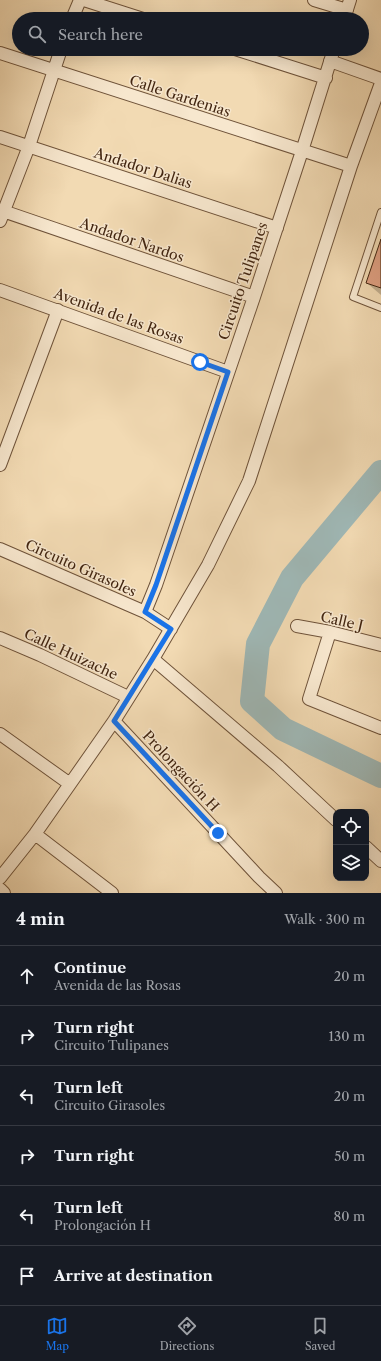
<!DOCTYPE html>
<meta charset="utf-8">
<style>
:root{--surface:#171b24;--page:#242831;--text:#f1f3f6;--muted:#9ea1a6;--line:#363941;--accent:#1a73e8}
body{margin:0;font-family:"Libre Caslon Text",serif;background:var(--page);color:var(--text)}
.controls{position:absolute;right:12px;bottom:12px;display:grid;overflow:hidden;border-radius:8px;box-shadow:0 4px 16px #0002}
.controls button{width:36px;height:36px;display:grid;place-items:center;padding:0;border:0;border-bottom:1px solid var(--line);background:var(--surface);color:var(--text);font:20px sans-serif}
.stop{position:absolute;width:12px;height:12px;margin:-9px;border:3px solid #1a73e8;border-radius:50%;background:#fff}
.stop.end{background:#1a73e8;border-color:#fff;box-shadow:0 1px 4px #0008}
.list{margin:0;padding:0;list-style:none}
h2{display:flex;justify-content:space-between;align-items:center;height:52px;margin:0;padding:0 16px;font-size:17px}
h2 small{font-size:13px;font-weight:400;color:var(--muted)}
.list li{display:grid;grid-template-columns:26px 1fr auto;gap:12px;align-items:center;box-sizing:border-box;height:60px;padding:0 16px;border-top:1px solid var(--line)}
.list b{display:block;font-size:15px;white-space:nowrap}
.list p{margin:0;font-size:13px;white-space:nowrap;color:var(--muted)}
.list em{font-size:13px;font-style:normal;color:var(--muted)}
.icon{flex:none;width:22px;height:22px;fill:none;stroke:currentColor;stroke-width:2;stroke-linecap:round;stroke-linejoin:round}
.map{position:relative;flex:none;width:381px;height:893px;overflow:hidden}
.search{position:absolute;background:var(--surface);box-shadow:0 4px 16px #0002;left:12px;right:12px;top:12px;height:44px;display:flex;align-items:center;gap:10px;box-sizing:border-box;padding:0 14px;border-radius:22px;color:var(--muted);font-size:15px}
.sheet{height:412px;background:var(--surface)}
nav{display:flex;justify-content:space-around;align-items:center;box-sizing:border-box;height:56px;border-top:1px solid var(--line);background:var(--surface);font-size:11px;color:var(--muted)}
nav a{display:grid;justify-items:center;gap:2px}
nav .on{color:var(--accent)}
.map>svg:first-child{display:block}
</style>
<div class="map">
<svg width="381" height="893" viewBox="0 0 381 893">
<rect width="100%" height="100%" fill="#f2dab3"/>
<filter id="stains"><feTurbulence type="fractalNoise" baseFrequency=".005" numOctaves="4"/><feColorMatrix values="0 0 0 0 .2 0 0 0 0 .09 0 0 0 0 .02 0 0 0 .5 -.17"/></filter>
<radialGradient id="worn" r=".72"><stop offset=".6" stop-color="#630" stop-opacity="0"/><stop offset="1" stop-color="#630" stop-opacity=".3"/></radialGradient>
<path fill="#0003" d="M 381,242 L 381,295 L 367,283 Z"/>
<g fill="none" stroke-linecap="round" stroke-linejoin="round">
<path stroke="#9fb8b6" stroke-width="24" d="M 381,472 L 292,578 L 258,644 L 252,701 L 283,729 L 381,776"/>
</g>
<path fill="#dfa082" stroke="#432611" d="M 381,239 L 381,288 L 366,283 Z"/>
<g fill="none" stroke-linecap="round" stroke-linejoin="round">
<g stroke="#6f533a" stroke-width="8">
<path id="lane" d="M 381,212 L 353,297 L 381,308"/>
</g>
<g stroke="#6f533a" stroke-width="14">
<path id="street" d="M 84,0 L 143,19
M 314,0 L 347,10
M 72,19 L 80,0
M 344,19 L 350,0
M 235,49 L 326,78
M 0,53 L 351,166
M 330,61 L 381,79
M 0,137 L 277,228
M 0,210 L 254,297
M 0,221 L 29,146 L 61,49
M 0,290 L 228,372
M 0,465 L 58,310
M 0,549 L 145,612 L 171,629
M 145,612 L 156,585 L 254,297 L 302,151 L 334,49
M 297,626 L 330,632 L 381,645
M 330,632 L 309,699 L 381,728
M 0,638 L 40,655 L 128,697
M 153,659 L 278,766 L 336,820
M 114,721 L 259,877 L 276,893
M 0,734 L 70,784
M 35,834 L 112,893
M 366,847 L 381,861
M 0,878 L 35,834 L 70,784 L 114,721 L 153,659 L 208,565 L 249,481 L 351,166 L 381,83
M 0,889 L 4,893"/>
</g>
<use href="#lane" stroke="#f7e7ce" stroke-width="6"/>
<use href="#street" stroke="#f7e7ce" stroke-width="12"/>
</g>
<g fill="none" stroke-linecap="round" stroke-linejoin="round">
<path stroke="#1a73e8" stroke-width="5" d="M 200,362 L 228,372 L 156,585 L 145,612 L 171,629 L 114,721 L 218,833"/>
</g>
<g text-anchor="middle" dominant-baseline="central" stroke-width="3" stroke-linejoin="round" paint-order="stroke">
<g font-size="14" fill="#432611" stroke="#f7e7ce">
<text transform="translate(180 96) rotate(18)">Calle Gardenias</text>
<text transform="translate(143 168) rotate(18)">Andador Dalias</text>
<text transform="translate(132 240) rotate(19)">Andador Nardos</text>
<text transform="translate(243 281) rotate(-71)">Circuito Tulipanes</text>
<text transform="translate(119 316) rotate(20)">Avenida de las Rosas</text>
<text transform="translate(81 568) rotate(24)">Circuito Girasoles</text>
<text transform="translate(342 621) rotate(13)">Calle J</text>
<text transform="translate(71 654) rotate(25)">Calle Huizache</text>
<text transform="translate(181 771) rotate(47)">Prolongación H</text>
</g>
</g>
<rect width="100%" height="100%" filter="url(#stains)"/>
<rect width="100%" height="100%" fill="url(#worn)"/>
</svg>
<div class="controls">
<button><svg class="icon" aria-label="locate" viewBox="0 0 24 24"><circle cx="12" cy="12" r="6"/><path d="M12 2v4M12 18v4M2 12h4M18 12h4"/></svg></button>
<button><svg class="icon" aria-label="layers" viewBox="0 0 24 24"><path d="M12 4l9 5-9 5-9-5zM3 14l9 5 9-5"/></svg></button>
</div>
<div class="stop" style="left:200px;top:362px"></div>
<div class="stop end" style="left:218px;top:833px"></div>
<div class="search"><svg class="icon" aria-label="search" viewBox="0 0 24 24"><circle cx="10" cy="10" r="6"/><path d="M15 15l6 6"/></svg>Search here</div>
</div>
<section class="sheet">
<h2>4 min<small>Walk · 300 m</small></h2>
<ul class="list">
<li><svg class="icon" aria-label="ahead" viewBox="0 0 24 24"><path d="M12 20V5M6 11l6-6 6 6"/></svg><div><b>Continue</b><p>Avenida de las Rosas</p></div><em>20 m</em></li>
<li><svg class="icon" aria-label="right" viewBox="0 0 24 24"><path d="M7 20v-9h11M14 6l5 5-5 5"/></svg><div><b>Turn right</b><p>Circuito Tulipanes</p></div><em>130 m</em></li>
<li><svg class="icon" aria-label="left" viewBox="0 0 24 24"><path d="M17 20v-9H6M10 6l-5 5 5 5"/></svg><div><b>Turn left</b><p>Circuito Girasoles</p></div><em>20 m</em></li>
<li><svg class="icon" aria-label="right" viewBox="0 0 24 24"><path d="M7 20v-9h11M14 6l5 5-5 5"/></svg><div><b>Turn right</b></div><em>50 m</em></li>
<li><svg class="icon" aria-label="left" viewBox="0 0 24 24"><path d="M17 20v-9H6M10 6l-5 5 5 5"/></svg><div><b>Turn left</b><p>Prolongación H</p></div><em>80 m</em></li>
<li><svg class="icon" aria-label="arrive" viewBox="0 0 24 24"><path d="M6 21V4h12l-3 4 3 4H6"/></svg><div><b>Arrive at destination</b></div></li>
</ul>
</section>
<nav>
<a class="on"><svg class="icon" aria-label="map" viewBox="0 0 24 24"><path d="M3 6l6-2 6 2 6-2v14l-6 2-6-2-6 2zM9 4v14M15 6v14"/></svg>Map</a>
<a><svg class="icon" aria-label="directions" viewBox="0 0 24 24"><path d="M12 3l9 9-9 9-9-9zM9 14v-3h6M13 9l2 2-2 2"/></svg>Directions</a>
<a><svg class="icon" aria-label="saved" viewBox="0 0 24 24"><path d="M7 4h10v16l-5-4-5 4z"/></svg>Saved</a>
</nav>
